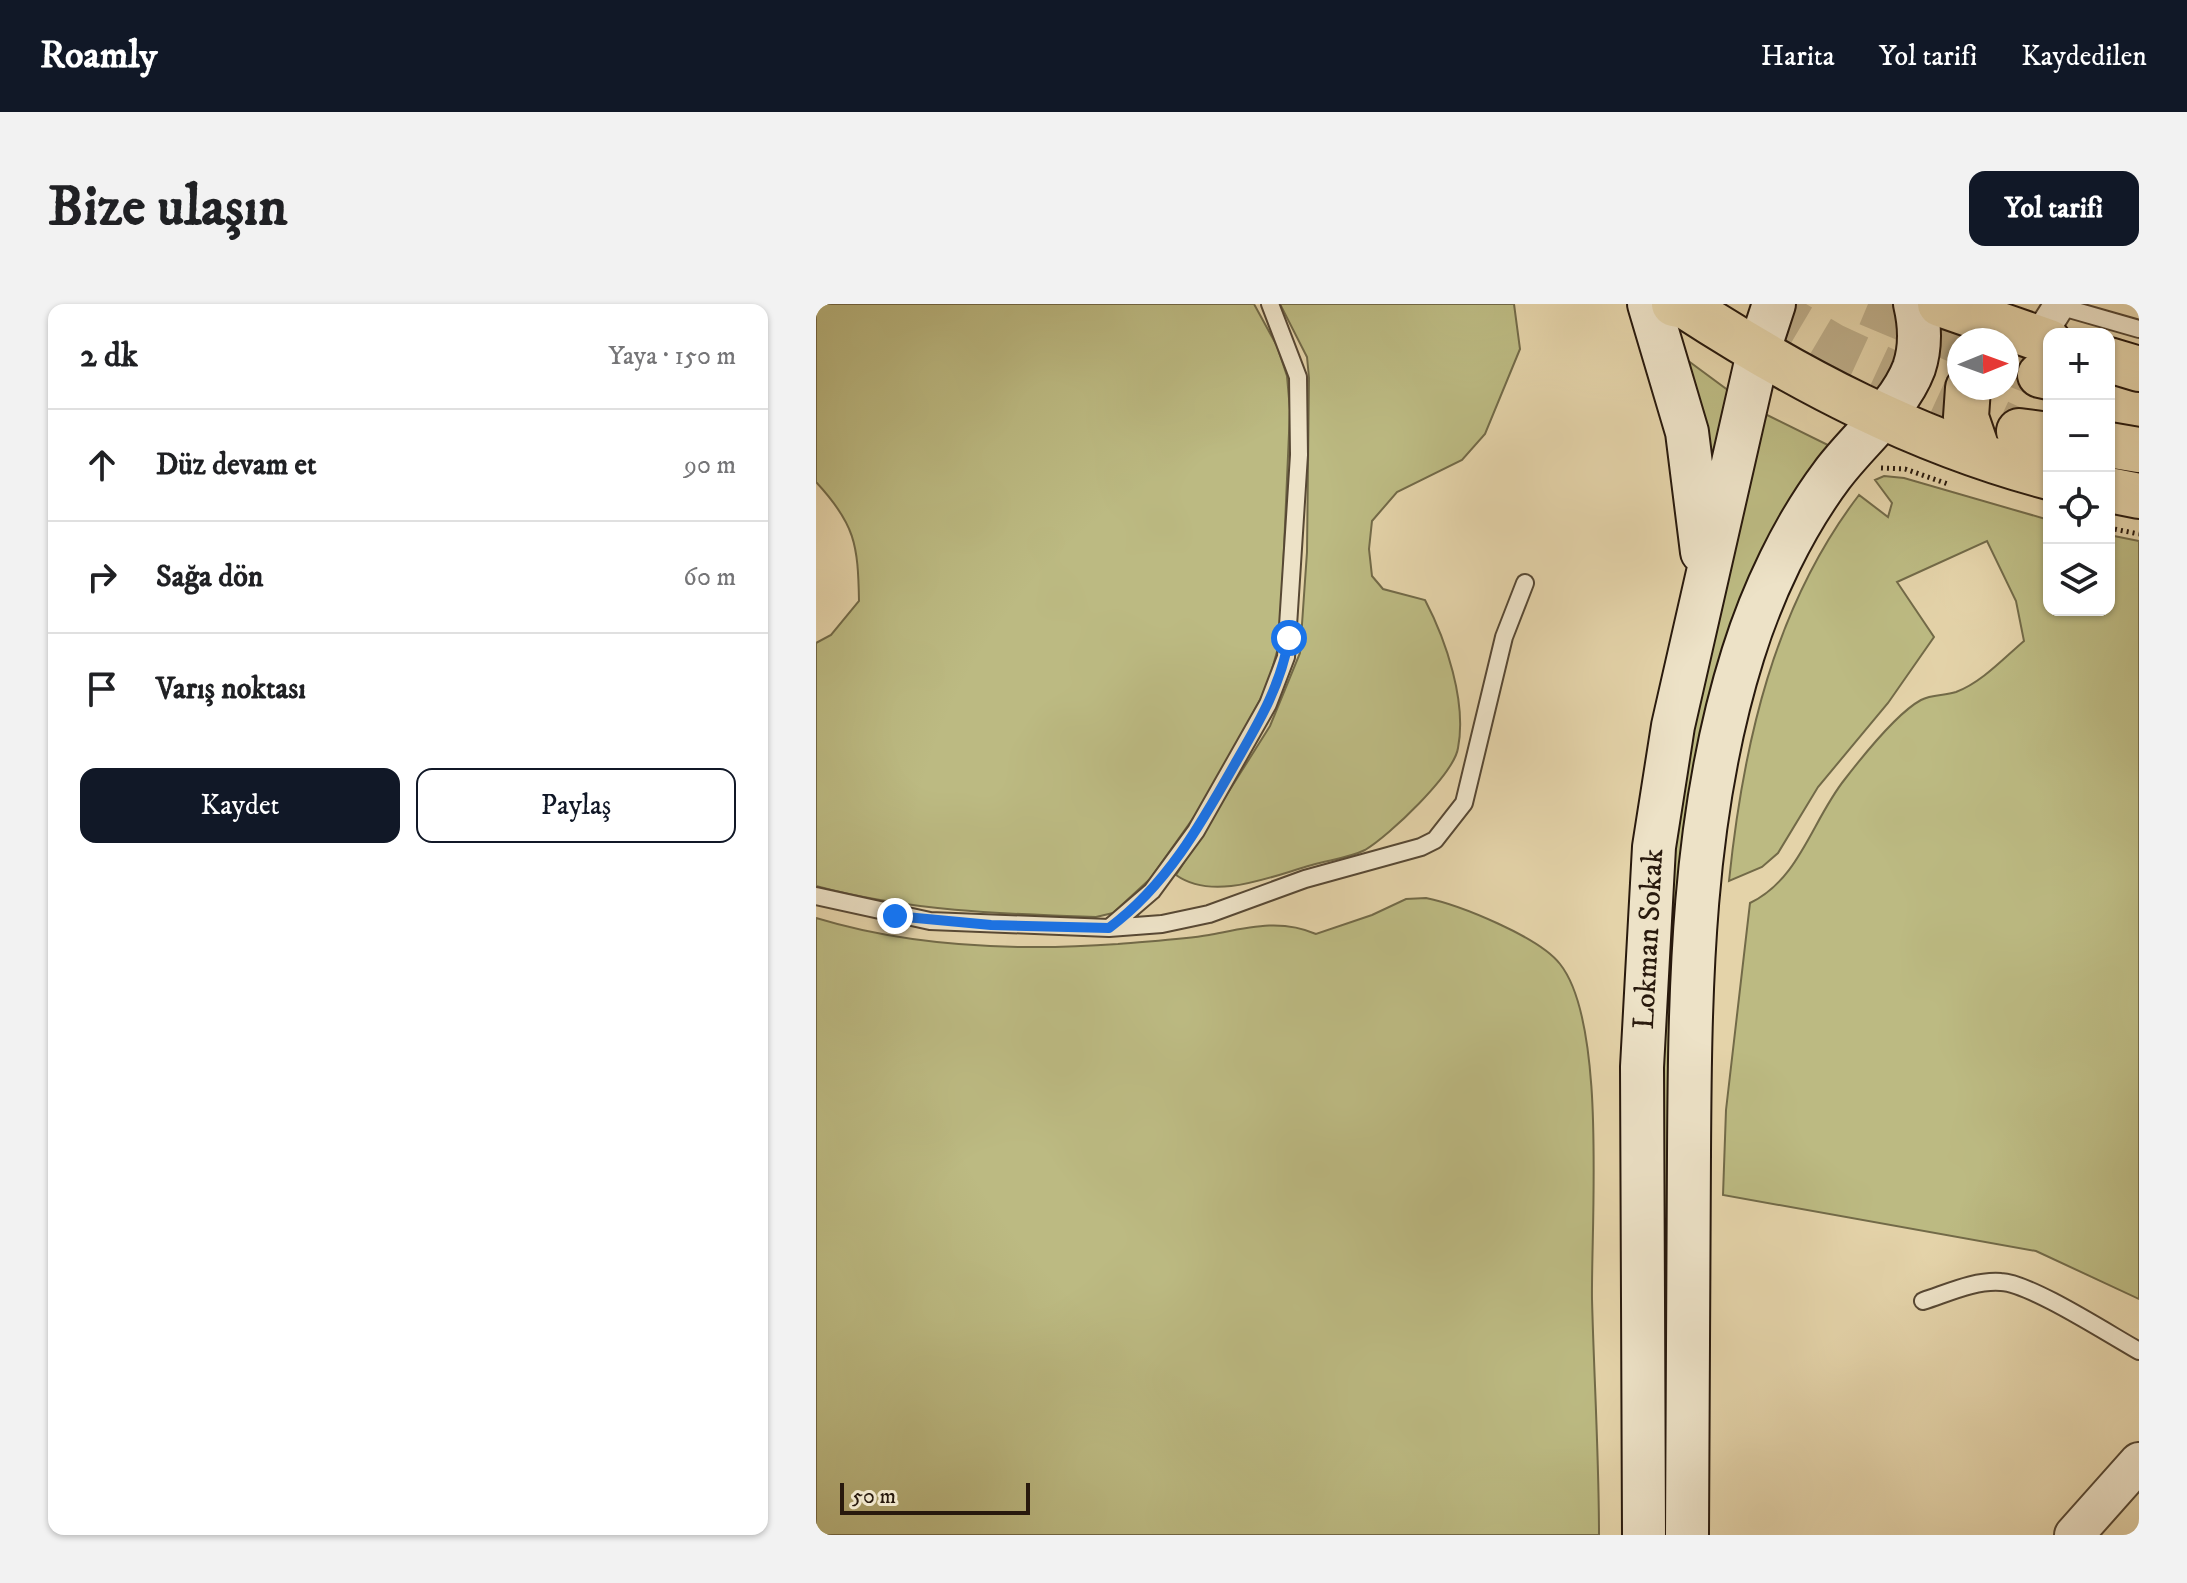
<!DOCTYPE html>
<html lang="tr">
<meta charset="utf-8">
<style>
:root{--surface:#fff;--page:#f2f2f2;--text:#202124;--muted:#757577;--line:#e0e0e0;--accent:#111827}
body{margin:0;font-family:"IM FELL DW Pica",serif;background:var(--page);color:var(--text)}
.controls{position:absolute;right:24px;top:24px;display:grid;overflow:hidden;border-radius:16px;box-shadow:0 2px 6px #0004}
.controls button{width:72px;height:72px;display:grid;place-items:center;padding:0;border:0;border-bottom:2px solid var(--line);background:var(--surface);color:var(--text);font:40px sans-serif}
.compass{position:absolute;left:1131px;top:24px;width:72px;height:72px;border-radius:50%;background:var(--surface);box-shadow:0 2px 6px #0004;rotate:89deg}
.scale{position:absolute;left:24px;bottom:20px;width:190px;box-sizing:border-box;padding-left:8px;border:4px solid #28190d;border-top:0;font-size:22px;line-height:28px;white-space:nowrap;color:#28190d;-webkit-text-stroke:6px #ede2c7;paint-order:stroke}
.stop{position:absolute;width:24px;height:24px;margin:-18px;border:6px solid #1a73e8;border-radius:50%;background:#fff}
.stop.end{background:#1a73e8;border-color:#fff;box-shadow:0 2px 8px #0008}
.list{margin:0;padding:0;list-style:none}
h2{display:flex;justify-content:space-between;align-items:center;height:104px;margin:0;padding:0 32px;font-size:34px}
h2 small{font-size:26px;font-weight:400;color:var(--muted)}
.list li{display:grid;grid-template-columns:52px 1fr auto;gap:24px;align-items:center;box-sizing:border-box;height:112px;padding:0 32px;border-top:2px solid var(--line)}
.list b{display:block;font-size:30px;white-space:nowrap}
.list em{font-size:26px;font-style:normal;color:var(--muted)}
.actions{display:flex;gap:16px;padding:24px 32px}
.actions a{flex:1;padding:18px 0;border:2px solid var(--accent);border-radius:16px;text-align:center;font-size:28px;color:var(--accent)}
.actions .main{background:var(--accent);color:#fff}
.icon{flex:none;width:44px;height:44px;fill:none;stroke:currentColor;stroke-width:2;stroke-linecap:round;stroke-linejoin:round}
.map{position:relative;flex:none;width:1323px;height:1231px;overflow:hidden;border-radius:16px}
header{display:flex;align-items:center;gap:48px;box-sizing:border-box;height:112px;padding:0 40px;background:var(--accent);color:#fff}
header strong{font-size:38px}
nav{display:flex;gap:44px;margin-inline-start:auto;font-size:28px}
.intro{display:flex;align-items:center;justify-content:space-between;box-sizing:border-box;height:192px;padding:0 48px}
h1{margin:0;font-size:56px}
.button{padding:20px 36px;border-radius:16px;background:var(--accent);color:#fff;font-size:28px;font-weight:700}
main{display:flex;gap:48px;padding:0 48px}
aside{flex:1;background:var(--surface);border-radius:16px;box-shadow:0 2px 6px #0004}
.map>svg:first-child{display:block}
</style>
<header>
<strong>Roamly</strong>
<nav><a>Harita</a><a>Yol tarifi</a><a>Kaydedilen</a></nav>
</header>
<div class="intro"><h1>Bize ulaşın</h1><a class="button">Yol tarifi</a></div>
<main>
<aside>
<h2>2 dk<small>Yaya · 150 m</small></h2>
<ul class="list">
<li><svg class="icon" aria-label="ahead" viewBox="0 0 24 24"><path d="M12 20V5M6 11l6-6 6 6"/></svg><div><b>Düz devam et</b></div><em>90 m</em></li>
<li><svg class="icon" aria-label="right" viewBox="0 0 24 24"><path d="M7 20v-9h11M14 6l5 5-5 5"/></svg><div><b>Sağa dön</b></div><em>60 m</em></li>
<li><svg class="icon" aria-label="arrive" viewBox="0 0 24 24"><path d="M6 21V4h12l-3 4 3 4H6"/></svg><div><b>Varış noktası</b></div></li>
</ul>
<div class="actions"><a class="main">Kaydet</a><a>Paylaş</a></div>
</aside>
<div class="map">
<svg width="1323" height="1231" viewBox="0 0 1323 1231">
<rect width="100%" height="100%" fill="#e4d3a9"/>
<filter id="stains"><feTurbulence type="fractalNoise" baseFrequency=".0025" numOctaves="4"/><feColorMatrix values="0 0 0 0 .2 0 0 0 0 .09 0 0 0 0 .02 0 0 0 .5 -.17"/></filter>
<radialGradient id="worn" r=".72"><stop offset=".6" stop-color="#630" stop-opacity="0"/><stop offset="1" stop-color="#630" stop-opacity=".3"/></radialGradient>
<path fill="#bcba82" stroke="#726a48" stroke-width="2" d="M 0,0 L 438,0 L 461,42 L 471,72 L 474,106 L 464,337 L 451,383 L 390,496 L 334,575 L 297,609 L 280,613 C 185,610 92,607 0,582 L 0,339 L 15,331 L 43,297 C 42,240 39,220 0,178 Z
M 464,0 L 698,0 L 704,45 L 669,130 L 646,156 L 581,188 L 556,217 L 553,245 L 556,272 L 567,285 L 609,296 C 630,336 651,398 642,444 C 638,470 573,532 549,546 C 533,554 513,556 496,561 C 456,572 398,598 360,571 L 454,422 L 484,349 L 491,248 L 493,74 L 491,53 Z
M 867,53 L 913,87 L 899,178 Z
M 947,109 L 1018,144 L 877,473 L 866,544 L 854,1231 L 839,1231 L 839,866 L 861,489 Z
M 1068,172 L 1088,174 L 1233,216 L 1233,306 L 1293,306 L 1293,231 L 1323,237 L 1323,995 L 1220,947 L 907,891 L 910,806 L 934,599 C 984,575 996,516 1029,475 C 1046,453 1081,409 1105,396 C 1116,390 1128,392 1140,388 C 1165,379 1188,354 1208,337 L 1200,297 L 1171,237 L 1081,278 L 1118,333 L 1072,399 L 1002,483 L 962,549 L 946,563 L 913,577 C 927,441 958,302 1043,191 L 1072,213 L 1076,199 L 1059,176 Z
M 610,594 C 644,601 723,633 744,660 C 791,719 775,917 776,995 C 778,1074 783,1152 783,1231 L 0,1231 L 0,614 C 95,643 204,647 302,640 C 332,637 363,636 393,631 C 430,624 464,614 500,630 L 556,611 L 590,595 Z"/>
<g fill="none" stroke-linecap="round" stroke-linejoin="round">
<path stroke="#beae8a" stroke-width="44" stroke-dasharray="44 22" stroke-linecap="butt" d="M 947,0 L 1016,41 L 1203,127
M 1052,0 L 1143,38
M 1191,58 L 1224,71"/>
<g stroke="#574834" stroke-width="20">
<path id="service" d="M 1239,1 L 1323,25
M 0,592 L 114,617 L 293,624 L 346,620 L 393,610 L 489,575 L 605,543 L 619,536 L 648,499 L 688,333 L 709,279
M 293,624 L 336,587 L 380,527 L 452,400 L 470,353 L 483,151 L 482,73 L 454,0
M 1107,997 C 1132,989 1159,976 1185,978 C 1214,979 1294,1031 1323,1047"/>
</g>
<g stroke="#574834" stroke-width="34">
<path id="minor" d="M 1222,35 L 1244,0"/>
</g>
<g stroke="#574834" stroke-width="42">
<path id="tertiary" d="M 1258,1231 L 1323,1158"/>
</g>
<g stroke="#28190d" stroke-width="46">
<path id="secondary" d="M 833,0 L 871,128 L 886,248
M 828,1231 L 826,763 L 838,543 L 857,422 L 942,49 L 958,0
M 871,1231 C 872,1104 872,977 873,850 C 874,682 876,512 927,350 C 946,289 977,223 1016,171 C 1041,137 1083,104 1098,64 C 1105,43 1104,21 1099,0"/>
</g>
<g stroke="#28190d" stroke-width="48">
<path id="trunk" d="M 858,0 L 869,2 C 983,76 1101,138 1233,173
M 1124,0 L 1233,38
M 1293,56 L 1323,65
M 1224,71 L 1233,73
M 1152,84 L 1150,113 L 1163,151
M 1203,127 L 1233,131
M 1293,141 L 1323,146
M 1293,186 L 1323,192"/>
</g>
<path stroke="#28190d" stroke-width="5" stroke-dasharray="2 4" stroke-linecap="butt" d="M 1065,164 L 1089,165 L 1132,180
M 1293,224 L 1323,230"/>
<use href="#service" stroke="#ede2c7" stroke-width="16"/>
<use href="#minor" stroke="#ede2c7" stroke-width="30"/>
<use href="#tertiary" stroke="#ede2c7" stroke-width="38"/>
<use href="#secondary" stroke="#ede2c7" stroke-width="42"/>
<use href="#trunk" stroke="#e4d3a9" stroke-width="44"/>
</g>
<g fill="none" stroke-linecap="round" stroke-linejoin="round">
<path stroke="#1a73e8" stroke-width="10" d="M 79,612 L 175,621 L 293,624 C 351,581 385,520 420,458 C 443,418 465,381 473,334"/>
</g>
<g text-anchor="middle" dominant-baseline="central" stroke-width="6" stroke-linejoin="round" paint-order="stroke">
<g font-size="30" fill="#28190d" stroke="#ede2c7">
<text transform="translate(833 635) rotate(-87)">Lokman Sokak</text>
</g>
</g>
<rect width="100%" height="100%" filter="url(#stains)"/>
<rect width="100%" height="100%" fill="url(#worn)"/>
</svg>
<div class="controls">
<button>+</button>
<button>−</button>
<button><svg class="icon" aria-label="locate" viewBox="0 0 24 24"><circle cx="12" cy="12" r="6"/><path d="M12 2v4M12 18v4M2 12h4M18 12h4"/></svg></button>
<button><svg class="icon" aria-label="layers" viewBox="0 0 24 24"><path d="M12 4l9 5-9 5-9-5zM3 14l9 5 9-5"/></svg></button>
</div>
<svg class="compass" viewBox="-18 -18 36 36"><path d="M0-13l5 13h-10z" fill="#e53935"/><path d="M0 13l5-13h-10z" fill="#757577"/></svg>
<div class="scale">50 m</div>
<div class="stop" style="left:473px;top:334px"></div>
<div class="stop end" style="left:79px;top:612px"></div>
</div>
</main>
